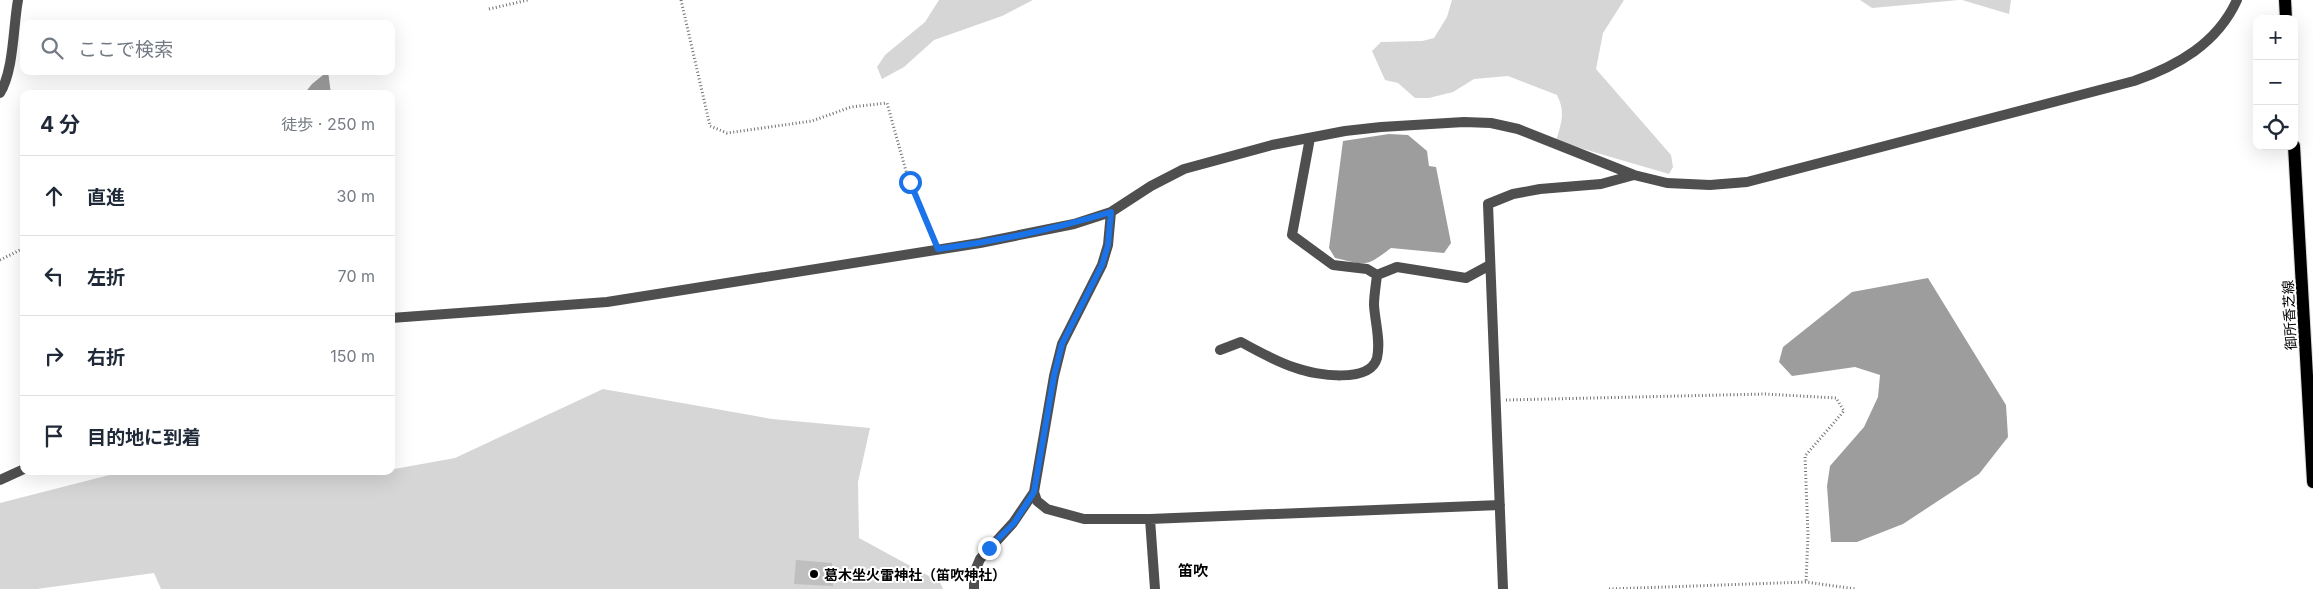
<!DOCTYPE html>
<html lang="ja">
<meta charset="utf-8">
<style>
:root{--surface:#fff;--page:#f6f6f7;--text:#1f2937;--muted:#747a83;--line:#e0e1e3}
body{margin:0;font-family:Inter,"Noto Sans JP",sans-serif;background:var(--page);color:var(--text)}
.controls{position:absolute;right:15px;top:15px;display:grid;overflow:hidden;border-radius:10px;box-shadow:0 5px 20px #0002}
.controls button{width:45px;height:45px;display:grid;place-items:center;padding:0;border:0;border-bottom:1px solid var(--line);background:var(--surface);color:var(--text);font:25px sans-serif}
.stop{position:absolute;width:15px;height:15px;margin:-11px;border:4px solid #1a73e8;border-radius:50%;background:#fff}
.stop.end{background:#1a73e8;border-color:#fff;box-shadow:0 1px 5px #0008}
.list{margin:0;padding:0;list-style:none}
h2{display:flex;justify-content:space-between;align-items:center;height:65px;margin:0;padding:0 20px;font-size:21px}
h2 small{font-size:16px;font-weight:400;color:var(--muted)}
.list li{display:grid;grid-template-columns:32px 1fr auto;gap:15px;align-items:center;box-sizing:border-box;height:80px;padding:0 20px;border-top:1px solid var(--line)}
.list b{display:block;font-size:19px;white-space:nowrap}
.list em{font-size:16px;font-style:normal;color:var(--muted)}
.icon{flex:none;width:28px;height:28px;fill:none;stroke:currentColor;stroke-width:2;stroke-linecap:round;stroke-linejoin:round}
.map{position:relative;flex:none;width:2313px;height:589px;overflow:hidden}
.search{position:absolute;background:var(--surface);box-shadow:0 5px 20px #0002;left:20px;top:20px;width:375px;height:55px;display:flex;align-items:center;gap:12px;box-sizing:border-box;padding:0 18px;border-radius:10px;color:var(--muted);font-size:19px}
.panel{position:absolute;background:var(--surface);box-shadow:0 5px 20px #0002;left:20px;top:90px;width:375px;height:385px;border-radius:10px}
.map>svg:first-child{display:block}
</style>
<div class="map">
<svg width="2313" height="589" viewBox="0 0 2313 589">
<rect width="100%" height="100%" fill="#fff"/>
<path fill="#d6d6d6" d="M 939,0 L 1033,0 L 1002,16 L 934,40 L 904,67 L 882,79 L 877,67 L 885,55 L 925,22 Z
M 1452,0 L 1624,0 L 1603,33 L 1596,69 L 1671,155 L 1673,167 L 1669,174 L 1556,141 C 1561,123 1566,113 1557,95 L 1508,76 L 1474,79 L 1453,92 L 1429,98 L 1415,98 L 1398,83 L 1385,80 L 1372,51 L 1381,42 L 1422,41 L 1434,38 L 1447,17 Z
M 1860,0 L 1959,0 L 1872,8 Z
M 1962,0 L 2011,0 L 2009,14 Z
M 603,389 L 772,419 L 870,428 L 858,482 L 859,538 L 940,582 L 943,589 L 161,589 L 154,573 L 37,589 L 0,589 L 0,503 L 125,471 L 347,471 L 361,475 L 455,458 Z"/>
<path fill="#9d9d9d" d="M 328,71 L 331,94 L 304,94 L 312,84 Z
M 1389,134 L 1408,135 L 1427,151 L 1429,166 L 1436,167 L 1451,243 L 1444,253 L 1391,248 C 1365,268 1366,265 1335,258 L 1329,248 L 1343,141 Z
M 1928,278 L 2006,405 L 2008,437 L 1979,474 L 1903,524 L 1857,542 L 1831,542 L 1827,486 L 1830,466 L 1864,427 L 1878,397 L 1880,375 L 1855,367 L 1792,376 L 1779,362 L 1783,347 L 1852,292 Z"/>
<path fill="#bfbfbf" d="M 796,560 L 832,563 L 833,586 L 794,584 Z"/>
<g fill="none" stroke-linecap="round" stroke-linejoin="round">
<g stroke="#dbdbdb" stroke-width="14">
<path id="primary" d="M 2285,0 L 2286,19
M 2294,146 L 2313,482"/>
</g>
<path stroke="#717171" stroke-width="3" stroke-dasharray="1 2.5" stroke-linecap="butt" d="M 681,0 L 710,126 L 727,133 L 812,121 L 851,107 L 887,103 L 909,182 L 934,239
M 489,9 L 528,0
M 0,260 L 24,248
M 1506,400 L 1765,394 L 1836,398 L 1844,411 L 1805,456 L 1808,535 L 1806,582
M 1609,589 L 1806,582 L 1856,589"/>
<path stroke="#4f4f4f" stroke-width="10" d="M 0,93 C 14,70 13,27 18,0
M 1310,138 L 1292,235 L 1333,265 L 1367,269 L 1377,275
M 391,318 L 607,302 L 980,243 L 1074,224 L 1111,212 L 1151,186 L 1184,169 L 1272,145 L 1345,131 L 1381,127 L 1464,122 L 1491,123 L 1518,129 L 1634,175 L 1667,183 L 1710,185 L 1747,182 L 2134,81 C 2177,66 2217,44 2237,0
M 1220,350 L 1241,342 C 1259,352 1277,362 1296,368 C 1315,375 1370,384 1377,358 C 1381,341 1375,322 1374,305 C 1374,295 1376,285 1377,275 L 1397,267 L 1466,278 L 1490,265
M 0,480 L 24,469
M 1034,492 L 1037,501 L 1047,509 L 1084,519 L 1150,519 L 1500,505
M 1150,519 L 1155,589
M 974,589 L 974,573 L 980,559 L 1013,523 L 1034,492 L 1054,376 L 1062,344 L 1102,265 L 1108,245 L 1111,212
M 1503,589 L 1488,204 L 1513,194 L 1540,189 L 1601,184 L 1634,175"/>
<use href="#primary" stroke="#000" stroke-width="12"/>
</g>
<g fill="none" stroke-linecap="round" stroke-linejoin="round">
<path stroke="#1a73e8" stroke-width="6" d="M 910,182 L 938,249 C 997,241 1055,229 1111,212 L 1108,245 L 1102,265 L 1062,344 L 1054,376 L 1034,492 L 1014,523 L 989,548"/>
</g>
<circle fill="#000" stroke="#fff" stroke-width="2" cx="814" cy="574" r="5"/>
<g text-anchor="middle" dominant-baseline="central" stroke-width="4" stroke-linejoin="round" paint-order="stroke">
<g font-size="14" fill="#000" stroke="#fff">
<text transform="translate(2289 315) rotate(-93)">御所香芝線</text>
</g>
<g font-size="14" font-weight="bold" fill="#000" stroke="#fff" text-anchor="start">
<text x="824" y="574">葛木坐火雷神社（笛吹神社）</text>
</g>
<g font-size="15" font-weight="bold" fill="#000" stroke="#fff">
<text x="1193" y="570">笛吹</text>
</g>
</g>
</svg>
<div class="controls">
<button>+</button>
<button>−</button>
<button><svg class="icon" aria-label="locate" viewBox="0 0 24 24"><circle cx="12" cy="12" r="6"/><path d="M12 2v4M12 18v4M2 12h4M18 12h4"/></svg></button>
</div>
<div class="stop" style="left:910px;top:182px"></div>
<div class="stop end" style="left:989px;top:548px"></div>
<div class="search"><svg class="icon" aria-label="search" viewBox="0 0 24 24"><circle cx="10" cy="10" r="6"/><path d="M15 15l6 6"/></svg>ここで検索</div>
<section class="panel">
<h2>4 分<small>徒歩 · 250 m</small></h2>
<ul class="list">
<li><svg class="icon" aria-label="ahead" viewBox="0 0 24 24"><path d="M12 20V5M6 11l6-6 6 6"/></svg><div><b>直進</b></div><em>30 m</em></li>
<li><svg class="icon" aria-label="left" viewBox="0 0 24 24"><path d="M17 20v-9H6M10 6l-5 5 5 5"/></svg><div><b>左折</b></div><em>70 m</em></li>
<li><svg class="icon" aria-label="right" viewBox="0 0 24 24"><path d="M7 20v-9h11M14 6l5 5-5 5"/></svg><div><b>右折</b></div><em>150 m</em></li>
<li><svg class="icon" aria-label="arrive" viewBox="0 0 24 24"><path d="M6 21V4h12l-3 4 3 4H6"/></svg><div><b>目的地に到着</b></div></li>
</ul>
</section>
</div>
